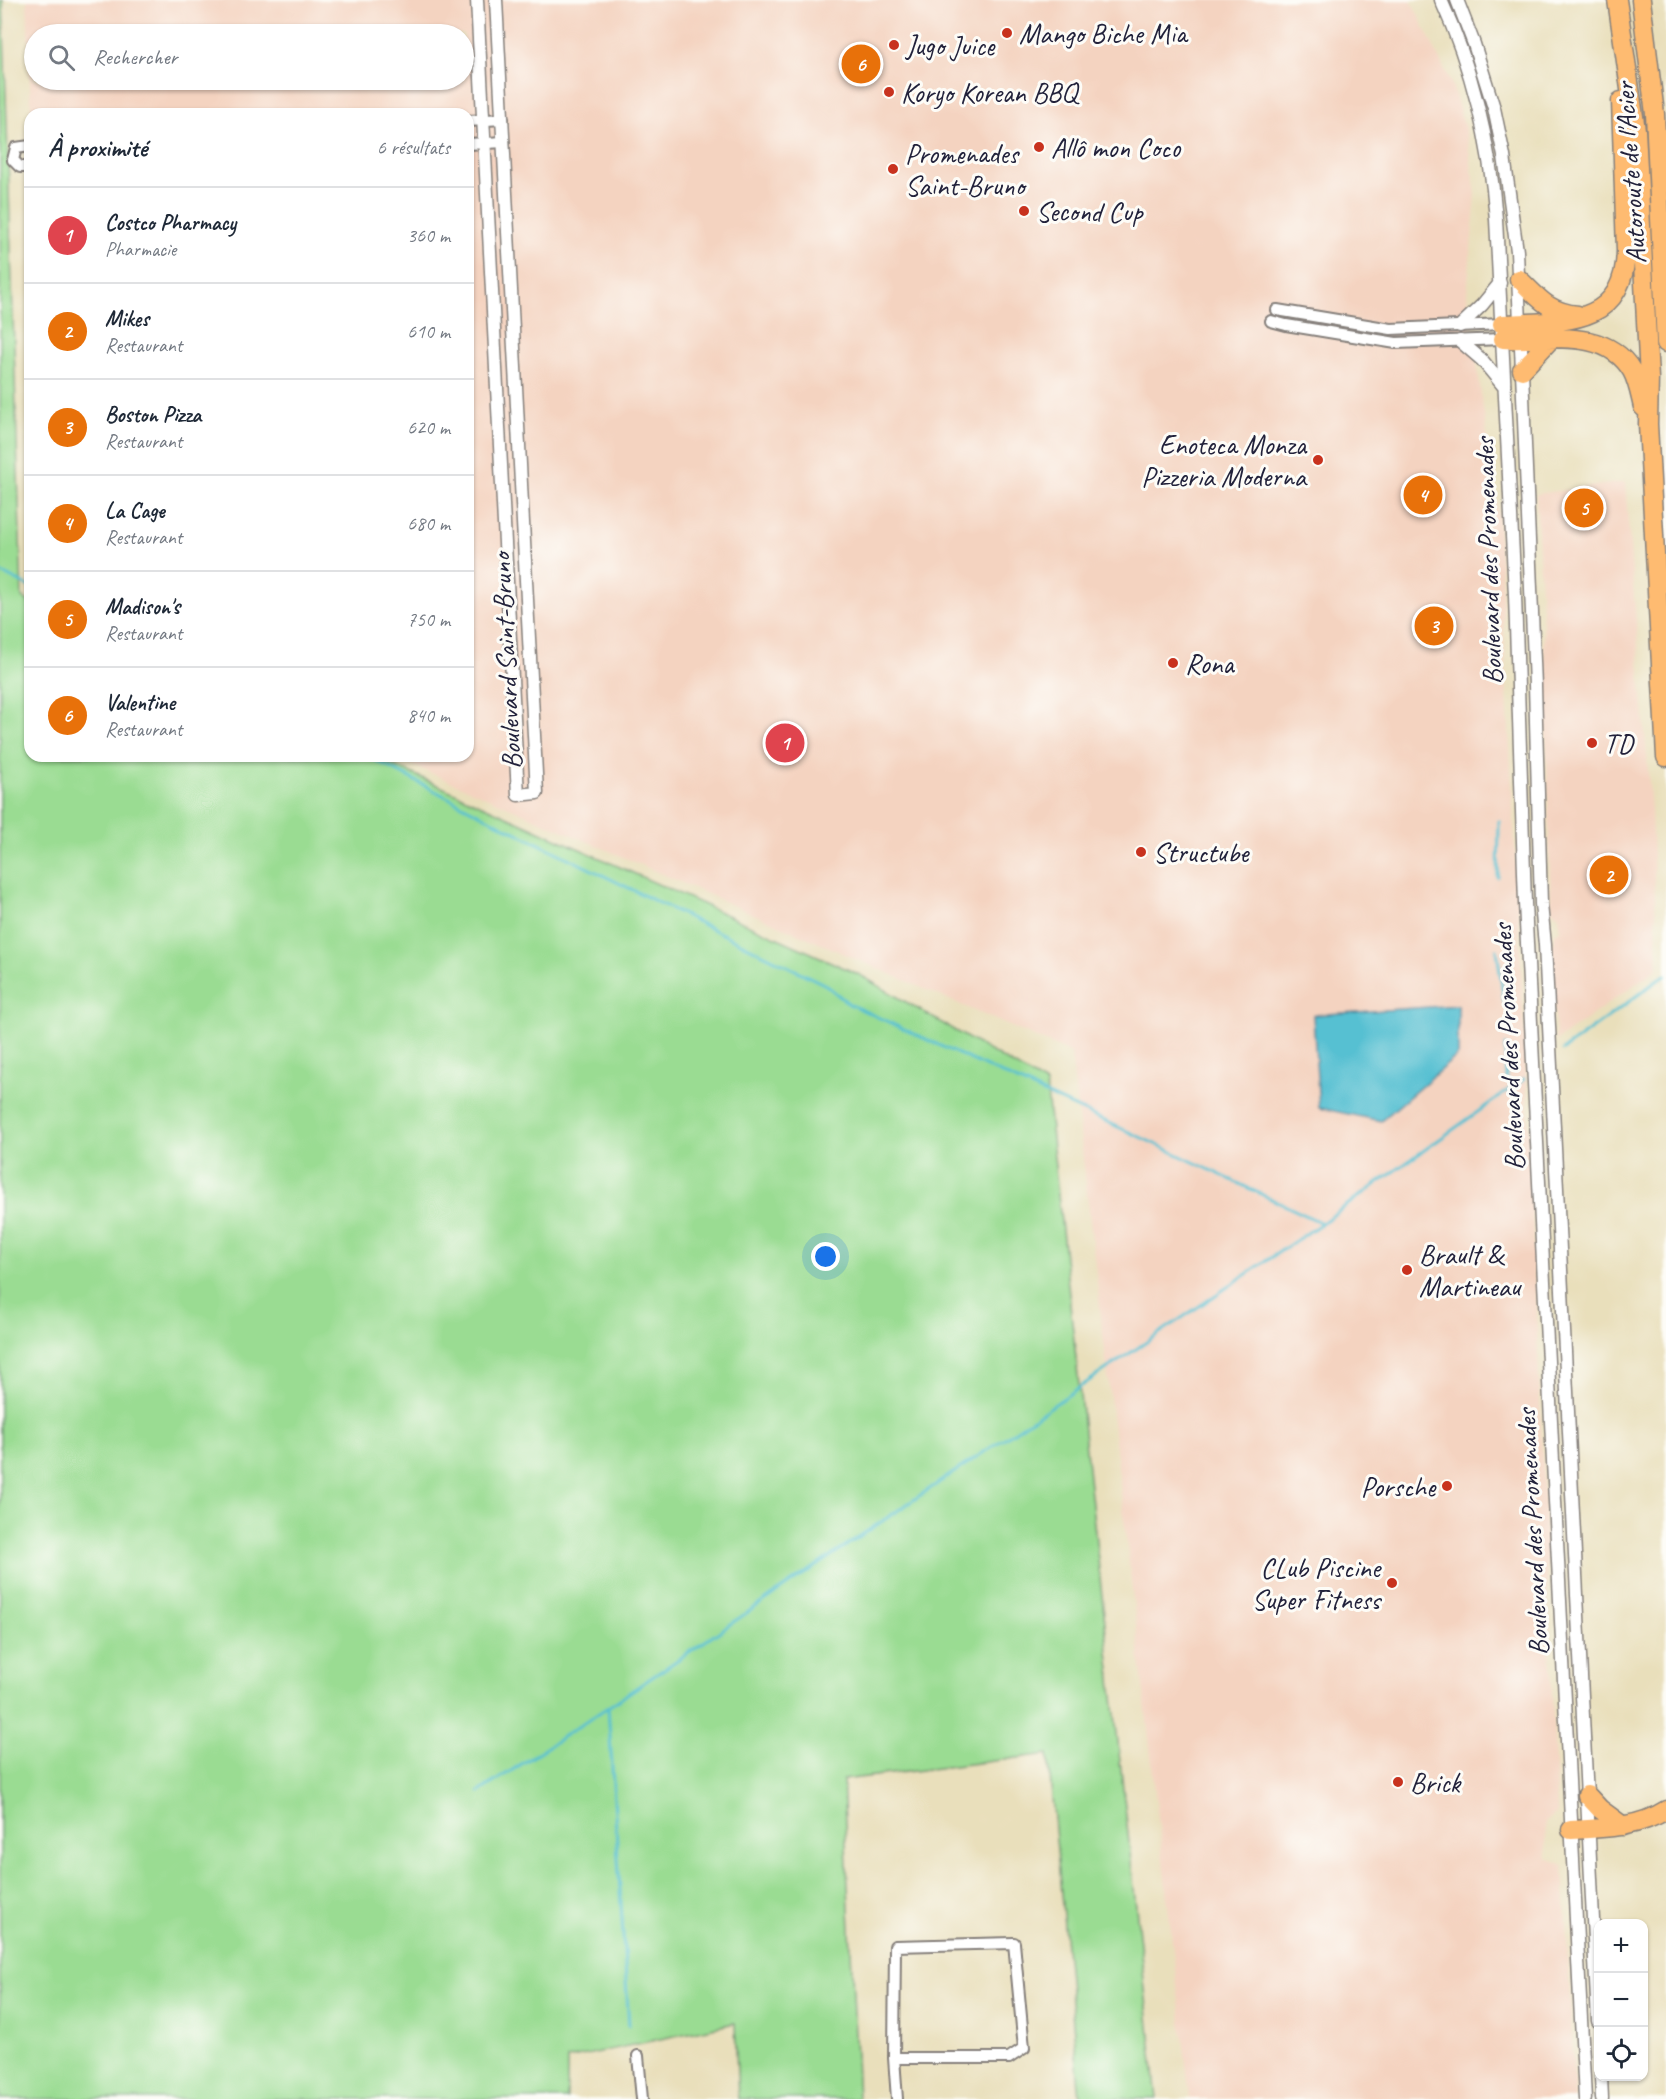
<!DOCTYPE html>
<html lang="fr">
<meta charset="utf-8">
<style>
:root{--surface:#fff;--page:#f2f2f3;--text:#1f2937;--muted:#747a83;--line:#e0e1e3;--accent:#c8321e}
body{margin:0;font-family:Caveat,sans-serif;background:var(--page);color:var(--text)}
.controls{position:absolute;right:18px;bottom:18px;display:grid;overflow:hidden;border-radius:12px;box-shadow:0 2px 4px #0004}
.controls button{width:54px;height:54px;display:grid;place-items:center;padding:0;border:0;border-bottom:2px solid var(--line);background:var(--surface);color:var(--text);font:30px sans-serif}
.you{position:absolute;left:826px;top:1257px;width:21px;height:21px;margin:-15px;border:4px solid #fff;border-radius:50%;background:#1a73e8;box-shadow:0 0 0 9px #1a73e833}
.badge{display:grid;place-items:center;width:39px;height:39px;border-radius:50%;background:var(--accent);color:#fff;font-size:20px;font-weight:700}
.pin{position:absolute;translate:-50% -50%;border:3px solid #fff;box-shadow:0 2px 6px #0006}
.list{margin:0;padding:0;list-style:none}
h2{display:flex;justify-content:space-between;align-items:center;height:78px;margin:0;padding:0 24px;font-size:26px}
h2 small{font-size:20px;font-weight:400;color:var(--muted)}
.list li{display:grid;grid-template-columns:39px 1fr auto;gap:18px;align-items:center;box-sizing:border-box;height:96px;padding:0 24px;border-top:2px solid var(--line)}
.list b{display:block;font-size:22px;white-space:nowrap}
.list p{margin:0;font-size:20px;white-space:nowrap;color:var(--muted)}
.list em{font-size:20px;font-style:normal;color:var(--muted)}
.icon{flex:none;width:33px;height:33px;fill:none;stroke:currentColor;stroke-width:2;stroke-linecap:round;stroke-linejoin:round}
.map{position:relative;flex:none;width:1666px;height:2099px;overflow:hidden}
.search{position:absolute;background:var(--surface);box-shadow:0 2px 4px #0004;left:24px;top:24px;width:450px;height:66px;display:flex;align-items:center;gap:15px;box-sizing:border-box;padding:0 21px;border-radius:33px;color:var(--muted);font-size:22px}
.panel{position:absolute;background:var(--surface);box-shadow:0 2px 4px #0004;left:24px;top:108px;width:450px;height:654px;border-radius:18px}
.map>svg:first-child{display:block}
</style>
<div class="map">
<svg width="1666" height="2099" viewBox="0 0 1666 2099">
<rect width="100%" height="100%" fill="#fdfcf7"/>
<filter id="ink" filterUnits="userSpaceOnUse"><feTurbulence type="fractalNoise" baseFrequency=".0167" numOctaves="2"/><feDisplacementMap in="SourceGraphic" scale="12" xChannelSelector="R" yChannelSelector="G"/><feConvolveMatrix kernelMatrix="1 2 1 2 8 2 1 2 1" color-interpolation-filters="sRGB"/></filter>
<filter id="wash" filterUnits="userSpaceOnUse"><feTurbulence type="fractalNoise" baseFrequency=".008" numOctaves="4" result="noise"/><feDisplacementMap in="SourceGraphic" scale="24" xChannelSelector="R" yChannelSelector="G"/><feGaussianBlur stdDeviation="1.35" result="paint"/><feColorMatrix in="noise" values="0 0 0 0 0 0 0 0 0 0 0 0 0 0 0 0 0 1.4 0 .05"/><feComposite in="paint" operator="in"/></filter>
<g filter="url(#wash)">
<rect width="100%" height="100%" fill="#e9dfbb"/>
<path fill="#f4d3c0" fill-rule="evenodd" d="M 27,0 L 1411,0 L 1452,85 L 1466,132 L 1476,194 L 1467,294 L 1498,514 L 1526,1065 L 1557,1813 L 1545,1821 L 1547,1858 L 1563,1865 L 1575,2099 L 1190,2099 L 1071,1053 L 392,756 L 468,756 L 468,114 L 31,114 ZM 34,34 L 464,34 L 464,80 L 34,80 Z
M 1625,482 L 1651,809 L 1658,968 L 1556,1041 L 1552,944 L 1554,944 L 1555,933 L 1560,930 L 1559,915 L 1551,910 L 1543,628 L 1536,494 Z"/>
<path fill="#9adc92" stroke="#5e7f66" stroke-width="1.5" d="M 0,0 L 3,0 L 22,598 L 30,602 L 30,756 L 373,756 L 860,975 L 1046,1084 L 1157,2099 L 1063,2099 L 1080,2097 L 1048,1754 L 843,1780 L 858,2099 L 738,2099 L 735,2023 L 567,2059 L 567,2099 L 0,2099 Z"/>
<path fill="#56c0d2" stroke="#3c7186" stroke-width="1.5" d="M 1458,1005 L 1458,1055 L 1381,1121 L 1319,1108 L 1313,1015 Z"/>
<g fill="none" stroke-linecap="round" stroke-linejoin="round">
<path stroke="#56c0d2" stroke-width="3" d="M 0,572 L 30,587
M 367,756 L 507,828 L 826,985 L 849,1004 L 1164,1148 L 1322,1223
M 1498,877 L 1499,821
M 1497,950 L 1504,1002
M 1505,1045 L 1506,1078 L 1513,1087
M 1563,1050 L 1665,975
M 608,1707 L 629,2026
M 479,1792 L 608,1707 L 1322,1223 L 1524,1079"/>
</g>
</g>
<g filter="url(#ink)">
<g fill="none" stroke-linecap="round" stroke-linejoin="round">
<g stroke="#86807b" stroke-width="14">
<path id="minor" d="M 468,121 L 503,119
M 468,144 L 504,142
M 30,146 L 16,148 L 13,160 L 20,167 L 30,167
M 1277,310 L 1391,329 L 1502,324
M 1271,321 L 1286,325 L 1396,343 L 1503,339
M 638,2056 L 642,2099
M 894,2058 L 1009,2058 L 1024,2048 L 1014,1943 L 895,1946 L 894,2058 L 897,2099"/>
</g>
<g stroke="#86807b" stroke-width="15">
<path id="tertiary" d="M 477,0 L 518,795 L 537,793 L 496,0
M 1441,0 C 1473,70 1490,143 1496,219 L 1515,595 L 1525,903 L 1585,2099
M 1457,0 L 1474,44 L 1494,108 L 1504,156 L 1517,251 L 1535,685 L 1541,904 L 1545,945 L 1598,2021
M 1460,326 L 1482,305 L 1500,283
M 1460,341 L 1482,360 L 1505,388
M 1601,2076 L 1602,2099"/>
</g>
<g stroke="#86807b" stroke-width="21">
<path id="motorway" d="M 1617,0 L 1636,130 L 1649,378 L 1648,424 L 1666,757
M 1641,0 L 1655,114 L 1666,343
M 1519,279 C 1539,298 1548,312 1578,315
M 1502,324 C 1559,321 1624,329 1626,251 L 1621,101
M 1503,339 C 1546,341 1606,326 1632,371 C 1638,382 1640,395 1643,407
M 1522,370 L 1550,340
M 1587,1795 L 1600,1809 L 1623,1826
M 1571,1830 C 1604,1828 1638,1828 1666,1810"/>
</g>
<use href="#minor" stroke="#fff" stroke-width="10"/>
<use href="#tertiary" stroke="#fff" stroke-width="12"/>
<use href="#motorway" stroke="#febb71" stroke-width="18"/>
</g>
</g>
<g fill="#c8321e" stroke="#fdfcf7" stroke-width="2">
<circle cx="1007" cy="33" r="6"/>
<circle cx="894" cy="45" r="6"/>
<circle cx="889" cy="92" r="6"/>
<circle cx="1039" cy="147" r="6"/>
<circle cx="893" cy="169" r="6"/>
<circle cx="1024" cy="211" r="6"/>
<circle cx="1318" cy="460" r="6"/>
<circle cx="1173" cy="663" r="6"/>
<circle cx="1592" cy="743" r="6"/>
<circle cx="1141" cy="852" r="6"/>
<circle cx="1407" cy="1270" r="6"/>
<circle cx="1447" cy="1486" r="6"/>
<circle cx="1392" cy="1583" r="6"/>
<circle cx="1398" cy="1782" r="6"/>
</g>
<g text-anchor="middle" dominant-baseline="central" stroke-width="6" stroke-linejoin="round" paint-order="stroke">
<g font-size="28" fill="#22223b" stroke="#fdfcf7" text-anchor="start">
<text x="1019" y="33">Mango Biche Mia</text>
<text x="906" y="45">Jugo Juice</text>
<text x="901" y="92">Koryo Korean BBQ</text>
<text x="1051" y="147">Allô mon Coco</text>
<text x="905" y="153">Promenades<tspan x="905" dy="32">Saint-Bruno</tspan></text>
<text x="1036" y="211">Second Cup</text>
<text x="1306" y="444" text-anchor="end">Enoteca Monza<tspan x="1306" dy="32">Pizzeria Moderna</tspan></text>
<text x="1185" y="663">Rona</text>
<text x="1604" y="743">TD</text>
<text x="1153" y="852">Structube</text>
<text x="1419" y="1254">Brault &amp;<tspan x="1419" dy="32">Martineau</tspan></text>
<text x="1435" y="1486" text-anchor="end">Porsche</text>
<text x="1380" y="1567" text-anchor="end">CLub Piscine<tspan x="1380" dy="32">Super Fitness</tspan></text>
<text x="1410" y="1782">Brick</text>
</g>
<g font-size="28" fill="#22223b" stroke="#fdfcf7">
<text transform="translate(1630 173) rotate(-94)">Autoroute de l'Acier</text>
<text transform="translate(1488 561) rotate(-92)">Boulevard des Promenades</text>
<text transform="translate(506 661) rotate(-93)">Boulevard Saint-Bruno</text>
<text transform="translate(1508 1047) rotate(-93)">Boulevard des Promenades</text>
<text transform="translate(1532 1532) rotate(-93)">Boulevard des Promenades</text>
</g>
</g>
</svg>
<div class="controls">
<button>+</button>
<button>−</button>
<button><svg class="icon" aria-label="locate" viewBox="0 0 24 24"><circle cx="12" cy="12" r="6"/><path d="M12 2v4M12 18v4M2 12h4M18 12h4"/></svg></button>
</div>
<div class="you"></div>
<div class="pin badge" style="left:785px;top:743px;background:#e0444e">1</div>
<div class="pin badge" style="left:1609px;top:875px;background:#e8710a">2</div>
<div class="pin badge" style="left:1434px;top:626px;background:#e8710a">3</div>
<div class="pin badge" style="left:1423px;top:495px;background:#e8710a">4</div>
<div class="pin badge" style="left:1584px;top:508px;background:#e8710a">5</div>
<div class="pin badge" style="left:861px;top:64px;background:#e8710a">6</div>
<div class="search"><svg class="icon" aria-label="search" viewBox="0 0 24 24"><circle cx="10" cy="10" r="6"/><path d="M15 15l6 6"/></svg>Rechercher</div>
<section class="panel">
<h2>À proximité<small>6 résultats</small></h2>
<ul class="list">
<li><span class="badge" style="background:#e0444e">1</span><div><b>Costco Pharmacy</b><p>Pharmacie</p></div><em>360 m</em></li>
<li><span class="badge" style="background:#e8710a">2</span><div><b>Mikes</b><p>Restaurant</p></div><em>610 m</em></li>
<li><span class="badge" style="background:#e8710a">3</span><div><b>Boston Pizza</b><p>Restaurant</p></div><em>620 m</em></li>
<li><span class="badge" style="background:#e8710a">4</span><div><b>La Cage</b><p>Restaurant</p></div><em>680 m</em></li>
<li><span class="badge" style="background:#e8710a">5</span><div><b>Madison's</b><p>Restaurant</p></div><em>750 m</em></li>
<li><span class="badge" style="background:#e8710a">6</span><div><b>Valentine</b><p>Restaurant</p></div><em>840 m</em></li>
</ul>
</section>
</div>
